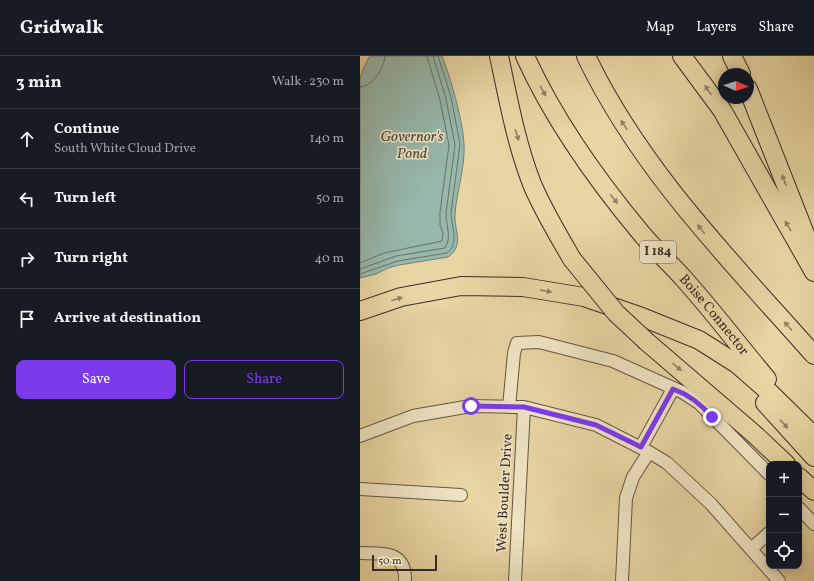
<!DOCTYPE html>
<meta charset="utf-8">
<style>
:root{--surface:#171b24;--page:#20242c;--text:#f1f3f6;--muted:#9ea1a6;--line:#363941;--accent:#7c3aed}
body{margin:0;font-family:Vollkorn,serif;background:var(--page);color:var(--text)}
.controls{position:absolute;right:12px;bottom:12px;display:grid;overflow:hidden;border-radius:8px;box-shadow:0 2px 10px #0003}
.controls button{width:36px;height:36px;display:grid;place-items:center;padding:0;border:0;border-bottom:1px solid var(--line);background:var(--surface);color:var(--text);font:20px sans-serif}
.compass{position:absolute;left:358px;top:12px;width:36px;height:36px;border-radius:50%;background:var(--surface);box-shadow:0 2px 10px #0003;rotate:93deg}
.scale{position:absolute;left:12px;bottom:10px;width:65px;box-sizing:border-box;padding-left:4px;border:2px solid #3a2c24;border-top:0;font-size:11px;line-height:14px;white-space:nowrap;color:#3a2c24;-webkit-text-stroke:3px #efe4c3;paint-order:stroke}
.stop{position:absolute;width:12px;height:12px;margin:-9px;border:3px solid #7c3aed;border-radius:50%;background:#fff}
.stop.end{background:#7c3aed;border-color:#fff;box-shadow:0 1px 4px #0008}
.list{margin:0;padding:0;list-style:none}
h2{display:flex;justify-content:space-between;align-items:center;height:52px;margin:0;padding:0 16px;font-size:17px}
h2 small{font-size:13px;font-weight:400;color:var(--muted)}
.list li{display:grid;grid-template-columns:26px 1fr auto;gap:12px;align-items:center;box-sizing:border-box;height:60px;padding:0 16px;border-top:1px solid var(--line)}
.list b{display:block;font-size:15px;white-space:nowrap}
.list p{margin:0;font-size:13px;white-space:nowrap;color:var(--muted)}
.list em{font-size:13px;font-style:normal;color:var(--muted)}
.actions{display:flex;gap:8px;padding:12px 16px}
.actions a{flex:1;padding:9px 0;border:1px solid var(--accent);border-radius:8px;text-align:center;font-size:14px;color:var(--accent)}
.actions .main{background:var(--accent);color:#fff}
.icon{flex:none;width:22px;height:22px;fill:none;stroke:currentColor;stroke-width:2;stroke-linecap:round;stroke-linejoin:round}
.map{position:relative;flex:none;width:454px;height:525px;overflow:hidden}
header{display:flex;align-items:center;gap:24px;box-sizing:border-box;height:56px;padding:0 20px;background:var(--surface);border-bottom:1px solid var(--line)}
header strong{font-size:19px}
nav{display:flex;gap:22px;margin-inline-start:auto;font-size:14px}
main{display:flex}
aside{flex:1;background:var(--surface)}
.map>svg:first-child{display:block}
</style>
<header>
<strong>Gridwalk</strong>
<nav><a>Map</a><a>Layers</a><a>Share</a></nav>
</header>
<main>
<aside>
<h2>3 min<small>Walk · 230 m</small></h2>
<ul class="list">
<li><svg class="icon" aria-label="ahead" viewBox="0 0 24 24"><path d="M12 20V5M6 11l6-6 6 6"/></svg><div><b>Continue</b><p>South White Cloud Drive</p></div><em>140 m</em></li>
<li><svg class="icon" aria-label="left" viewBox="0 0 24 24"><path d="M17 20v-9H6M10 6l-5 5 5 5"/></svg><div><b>Turn left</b></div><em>50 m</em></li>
<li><svg class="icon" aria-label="right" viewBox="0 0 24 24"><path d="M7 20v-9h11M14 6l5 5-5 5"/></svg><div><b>Turn right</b></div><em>40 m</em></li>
<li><svg class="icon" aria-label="arrive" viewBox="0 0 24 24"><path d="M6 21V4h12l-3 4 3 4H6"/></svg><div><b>Arrive at destination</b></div></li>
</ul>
<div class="actions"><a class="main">Save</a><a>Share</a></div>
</aside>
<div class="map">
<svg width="454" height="525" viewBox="0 0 454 525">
<rect width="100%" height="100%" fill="#e7d5a3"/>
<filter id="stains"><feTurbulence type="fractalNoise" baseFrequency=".005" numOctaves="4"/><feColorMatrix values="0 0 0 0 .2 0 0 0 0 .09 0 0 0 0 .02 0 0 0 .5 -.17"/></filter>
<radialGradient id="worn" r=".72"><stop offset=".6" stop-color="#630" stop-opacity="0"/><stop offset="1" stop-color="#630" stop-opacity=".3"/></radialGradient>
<path fill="#97b8ab" stroke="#728075" d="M 10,0 L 82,0 C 91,23 106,74 104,98 C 103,119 96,139 95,159 C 94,174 105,189 88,201 L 39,209 L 28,212 L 16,218 L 0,222 L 0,22 L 3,13 Z"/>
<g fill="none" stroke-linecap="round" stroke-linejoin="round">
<path stroke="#687268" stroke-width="1" d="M 0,31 C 13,30 24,13 25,0
M 0,207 L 24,197 L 82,185 L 83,177 L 80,169 L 80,156 L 89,89 L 80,44 L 67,0
M 0,213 L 36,200 L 85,192 C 92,182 86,169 86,157 L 95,89 L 86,43 L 73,0
M 0,218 L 38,205 L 87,197 C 100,188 91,169 91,157 L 100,88 L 91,41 L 78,0"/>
<g stroke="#655644" stroke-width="14">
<path id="minor" d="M 149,351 L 154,297 L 157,287 L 179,286 L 253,305 L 322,336 L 339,347 L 409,418
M 0,380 L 53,360 L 111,350 L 164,351 L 236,369 L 289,396 L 307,407 L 351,448 L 419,525
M 281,391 L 313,333
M 0,433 L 101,439
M 439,452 L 454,468
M 391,493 L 409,477
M 0,497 C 23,498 46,494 45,525
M 155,525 L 164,351
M 262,525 L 266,442 L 273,421 L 289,396"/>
</g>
<g stroke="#3a2c24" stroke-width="20">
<g id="highway">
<path d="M 139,0 C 148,42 156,87 172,128 C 183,154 198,179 212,203"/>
<path id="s1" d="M 165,0 C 194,64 236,123 281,177 C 294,193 310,207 324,223 C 353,255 379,290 407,323"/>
<path d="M 226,0 C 281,115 371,205 454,299"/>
<path d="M 322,0 L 362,54 L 454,216"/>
<path d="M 372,0 L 381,18"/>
<path d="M 388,33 L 451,193"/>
<path d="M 0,255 L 41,241 L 101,230 L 163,231 L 224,241 L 282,261 L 339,284 L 377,308 L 409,336 L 454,380"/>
<path d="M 287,286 L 393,377 L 426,408"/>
<path d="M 405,347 L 454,401"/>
<path d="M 439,421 L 454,435"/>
</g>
</g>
<use href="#minor" stroke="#efe4c3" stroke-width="12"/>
<use href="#highway" stroke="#e7d5a3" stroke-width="18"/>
<g stroke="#3a2c24" stroke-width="20" stroke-linecap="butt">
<path id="highway-bridge" d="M 212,203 L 256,257 L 287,286"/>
</g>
<use href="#highway-bridge" stroke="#e7d5a3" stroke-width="18"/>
</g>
<defs><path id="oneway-solid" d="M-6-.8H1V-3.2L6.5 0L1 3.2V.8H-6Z"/></defs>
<g fill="#908064">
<use href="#oneway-solid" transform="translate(348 34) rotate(-125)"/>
<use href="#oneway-solid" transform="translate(183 35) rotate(61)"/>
<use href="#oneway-solid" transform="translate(264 69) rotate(-123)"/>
<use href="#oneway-solid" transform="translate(157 79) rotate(73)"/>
<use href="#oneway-solid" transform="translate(424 124) rotate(-111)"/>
<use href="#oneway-solid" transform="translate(254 143) rotate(51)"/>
<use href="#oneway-solid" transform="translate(428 170) rotate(-120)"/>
<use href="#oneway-solid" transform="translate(341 173) rotate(-128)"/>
<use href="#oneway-solid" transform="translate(186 235) rotate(10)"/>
<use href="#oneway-solid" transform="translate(37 243) rotate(-17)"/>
<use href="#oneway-solid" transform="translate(428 270) rotate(-132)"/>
<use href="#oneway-solid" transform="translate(317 311) rotate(41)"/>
<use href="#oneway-solid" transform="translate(424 368) rotate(47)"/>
</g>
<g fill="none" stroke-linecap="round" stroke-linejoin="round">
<path stroke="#7c3aed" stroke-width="5" d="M 111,350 L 164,351 L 236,369 L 281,391 L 313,333 C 330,339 341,348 352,361"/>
</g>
<g text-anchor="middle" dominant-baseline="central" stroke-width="3.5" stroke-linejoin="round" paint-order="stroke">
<rect fill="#efe4c3" stroke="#706354" stroke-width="1" x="280" y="185" width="36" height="22" rx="3"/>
<g font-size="13" font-weight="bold" fill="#3a2c24">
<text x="298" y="196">I 184</text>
</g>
<g font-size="14" fill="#3a2c24" stroke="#efe4c3">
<text stroke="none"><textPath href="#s1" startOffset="322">Boise Connector</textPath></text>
<text transform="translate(145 437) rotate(-87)">West Boulder Drive</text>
</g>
<g font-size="15" font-style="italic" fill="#4d483f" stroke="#efe4c3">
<text x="52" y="81">Governor's<tspan x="52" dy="17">Pond</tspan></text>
</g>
</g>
<rect width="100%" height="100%" filter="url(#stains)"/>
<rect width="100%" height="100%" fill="url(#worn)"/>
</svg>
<div class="controls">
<button>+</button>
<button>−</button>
<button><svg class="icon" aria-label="locate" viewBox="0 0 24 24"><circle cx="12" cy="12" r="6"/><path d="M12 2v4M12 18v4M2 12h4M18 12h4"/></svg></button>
</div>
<svg class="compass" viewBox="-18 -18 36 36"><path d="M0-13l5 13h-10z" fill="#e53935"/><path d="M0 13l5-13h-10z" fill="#9ea1a6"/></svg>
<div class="scale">50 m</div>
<div class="stop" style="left:111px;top:350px"></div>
<div class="stop end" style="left:352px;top:361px"></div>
</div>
</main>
